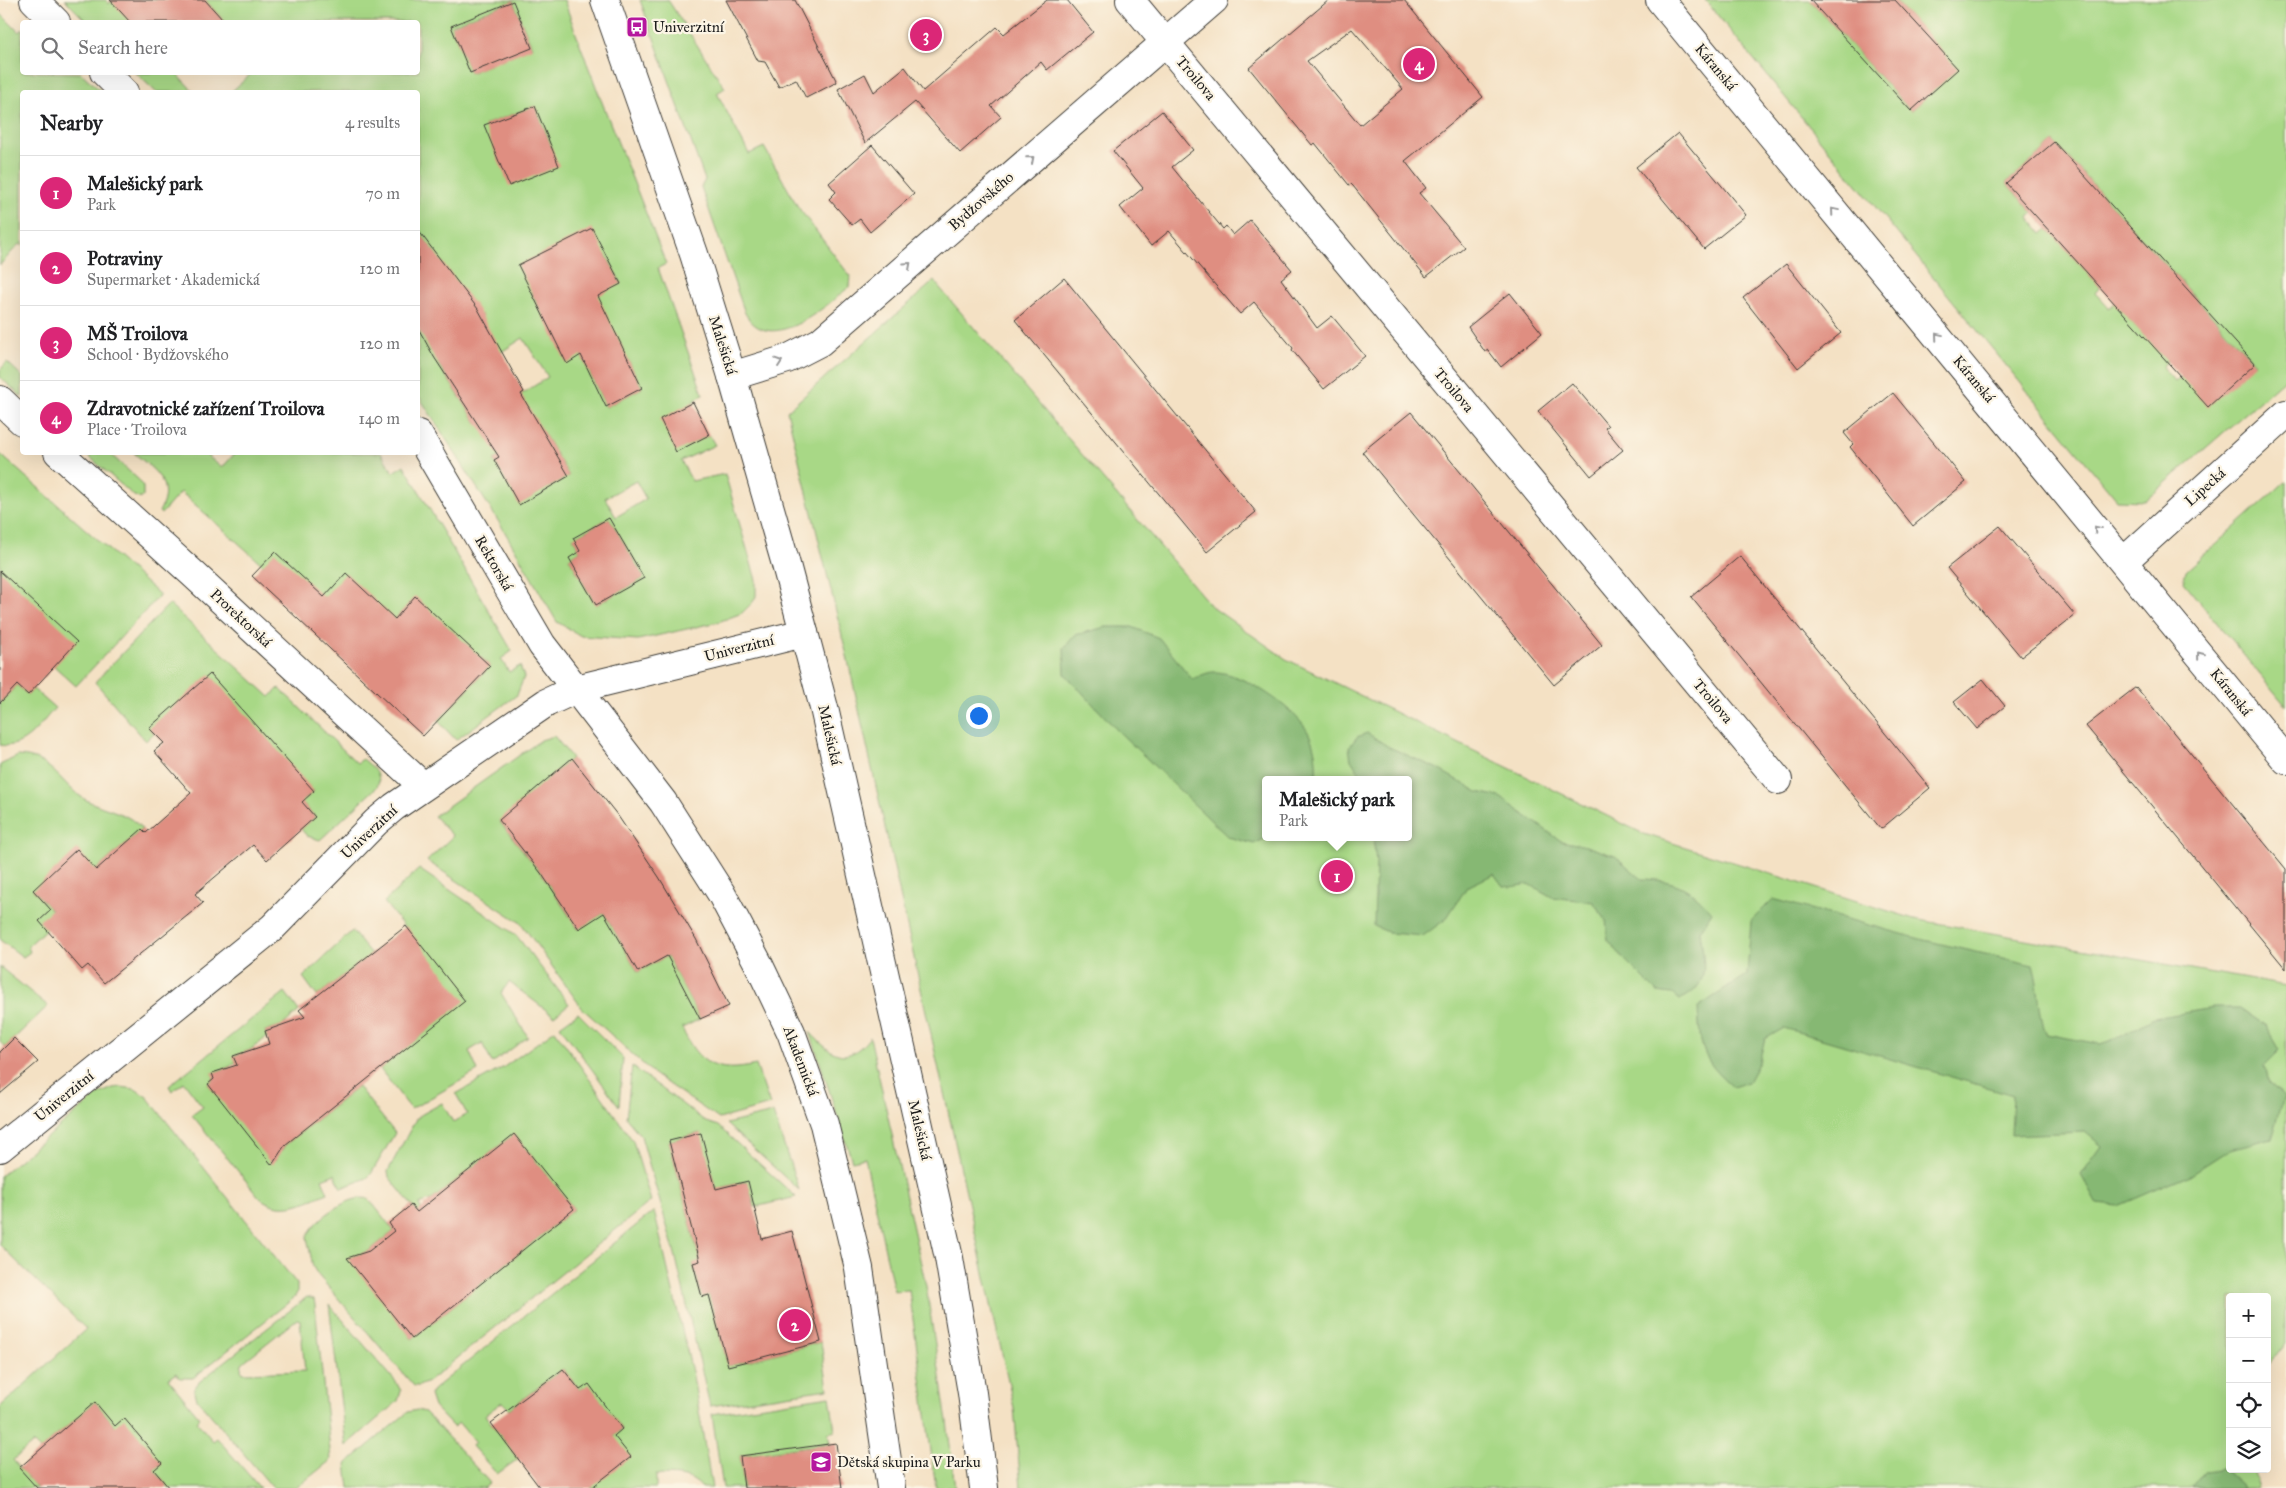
<!DOCTYPE html>
<meta charset="utf-8">
<style>
:root{--surface:#fff;--page:#f6f6f6;--text:#202124;--muted:#757577;--line:#e0e0e0;--accent:#db2777}
body{margin:0;font-family:"IM FELL Great Primer",serif;background:var(--page);color:var(--text)}
.controls{position:absolute;right:15px;bottom:15px;display:grid;overflow:hidden;border-radius:5px;box-shadow:0 5px 20px #0002}
.controls button{width:45px;height:45px;display:grid;place-items:center;padding:0;border:0;border-bottom:1px solid var(--line);background:var(--surface);color:var(--text);font:25px sans-serif}
.you{position:absolute;left:978px;top:715px;width:18px;height:18px;margin:-12px;border:4px solid #fff;border-radius:50%;background:#1a73e8;box-shadow:0 0 0 8px #1a73e833}
.badge{display:grid;place-items:center;width:32px;height:32px;border-radius:50%;background:var(--accent);color:#fff;font-size:16px;font-weight:700}
.pin{position:absolute;translate:-50% -50%;border:2px solid #fff;box-shadow:0 1px 5px #0006}
.popup{position:absolute;left:1262px;top:776px;width:150px;height:65px;box-sizing:border-box;display:grid;place-content:center;border-radius:5px;background:var(--surface);filter:drop-shadow(0 1px 4px #0005);font-size:16px;white-space:nowrap;color:var(--muted)}
.popup b{font-size:19px;color:var(--text)}
.popup::after{content:'';position:absolute;left:50%;top:100%;margin-left:-10px;border:10px solid transparent;border-top-color:var(--surface)}
.list{margin:0;padding:0;list-style:none}
h2{display:flex;justify-content:space-between;align-items:center;height:65px;margin:0;padding:0 20px;font-size:21px}
h2 small{font-size:16px;font-weight:400;color:var(--muted)}
.list li{display:grid;grid-template-columns:32px 1fr auto;gap:15px;align-items:center;box-sizing:border-box;height:75px;padding:0 20px;border-top:1px solid var(--line)}
.list b{display:block;font-size:19px;white-space:nowrap}
.list p{margin:0;font-size:16px;white-space:nowrap;color:var(--muted)}
.list em{font-size:16px;font-style:normal;color:var(--muted)}
.icon{flex:none;width:28px;height:28px;fill:none;stroke:currentColor;stroke-width:2;stroke-linecap:round;stroke-linejoin:round}
.map{position:relative;flex:none;width:2286px;height:1488px;overflow:hidden}
.search{position:absolute;background:var(--surface);box-shadow:0 5px 20px #0002;left:20px;top:20px;width:400px;height:55px;display:flex;align-items:center;gap:12px;box-sizing:border-box;padding:0 18px;border-radius:5px;color:var(--muted);font-size:19px}
.panel{position:absolute;background:var(--surface);box-shadow:0 5px 20px #0002;left:20px;top:90px;width:400px;height:365px;border-radius:5px}
.map>svg:first-child{display:block}
</style>
<div class="map">
<svg width="2286" height="1488" viewBox="0 0 2286 1488">
<rect width="100%" height="100%" fill="#fcf5e5"/>
<filter id="ink" filterUnits="userSpaceOnUse"><feTurbulence type="fractalNoise" baseFrequency=".02" numOctaves="2"/><feDisplacementMap in="SourceGraphic" scale="10" xChannelSelector="R" yChannelSelector="G"/><feConvolveMatrix kernelMatrix="1 2 1 2 8 2 1 2 1" color-interpolation-filters="sRGB"/></filter>
<filter id="wash" filterUnits="userSpaceOnUse"><feTurbulence type="fractalNoise" baseFrequency=".0096" numOctaves="4" result="noise"/><feDisplacementMap in="SourceGraphic" scale="20" xChannelSelector="R" yChannelSelector="G"/><feGaussianBlur stdDeviation="1.12" result="paint"/><feColorMatrix in="noise" values="0 0 0 0 0 0 0 0 0 0 0 0 0 0 0 0 0 1.4 0 .05"/><feComposite in="paint" operator="in"/></filter>
<g filter="url(#wash)">
<rect width="100%" height="100%" fill="#f4e1c4"/>
<path fill="#a8d886" stroke="#627a51" fill-rule="evenodd" d="M 65,0 L 106,0 L 109,4 L 112,0 L 182,0 L 158,22 L 87,22 Z
M 205,0 L 564,0 C 595,89 632,176 666,264 L 658,268 L 703,394 L 693,402 L 676,451 L 709,435 L 715,445 L 681,461 L 692,481 L 725,474 L 756,580 L 756,596 L 753,602 L 742,613 L 718,622 L 638,640 L 581,636 L 557,622 L 502,527 L 418,395 L 418,334 L 436,320 L 452,276 L 418,230 L 418,92 L 231,92 L 252,73 L 418,72 L 418,22 L 220,22 L 223,20 ZM 513,1 L 532,47 L 470,73 L 451,25 ZM 535,106 L 552,148 L 527,159 L 484,125 ZM 606,255 L 621,283 L 545,319 L 531,292 ZM 481,314 L 495,356 L 523,338 L 548,377 L 477,423 L 438,364 L 440,345 L 431,351 L 429,349 ZM 610,323 L 642,388 L 606,407 L 574,340 ZM 543,432 L 569,476 L 519,504 L 494,460 ZM 636,481 L 646,499 L 616,517 L 605,498 ZM 609,518 L 644,578 L 596,605 L 569,558 L 580,551 L 573,538 Z
M 640,0 L 668,0 L 725,88 L 717,93 L 749,154 L 764,147 L 798,207 L 850,276 L 849,287 C 824,308 769,357 745,313 L 701,187 L 705,180 Z
M 1705,0 L 1810,0 L 1911,111 L 1957,69 L 1895,0 L 2286,0 L 2286,378 L 2145,501 L 2117,500 ZM 2054,142 L 2255,363 L 2208,406 L 2182,377 L 2175,382 L 2162,367 L 2167,361 L 2115,303 L 2109,308 L 2095,293 L 2100,287 L 2048,229 L 2042,234 L 2029,218 L 2033,213 L 2006,183 Z
M 0,13 L 19,32 L 22,29 L 22,72 L 81,73 L 102,92 L 22,92 L 22,246 L 19,244 L 0,265 Z
M 136,73 L 176,73 L 194,92 L 156,92 Z
M 934,281 L 1212,607 L 1286,659 L 1644,834 L 1914,919 L 2286,986 L 2286,1343 L 2267,1368 L 2267,1297 L 2230,1297 L 2230,1469 L 2252,1469 L 2258,1488 L 1021,1488 L 1014,1408 L 847,656 L 787,411 ZM 1266,780 L 1408,780 L 1408,837 L 1266,837 Z
M 7,362 L 22,376 L 22,397 L 0,377 L 0,370 Z
M 236,452 L 381,453 L 393,472 L 404,465 L 512,651 L 501,659 L 509,672 L 520,666 L 524,677 L 517,695 L 456,740 L 438,721 L 490,666 L 415,597 L 395,619 L 324,597 L 263,565 L 181,492 L 161,514 L 159,512 C 175,483 154,470 134,453 L 204,453 L 222,468 Z
M 85,453 L 109,453 L 140,481 L 143,487 L 143,496 L 139,498 L 134,496 Z
M 0,454 L 160,595 L 76,686 L 54,666 L 0,571 Z
M 2286,481 L 2286,706 L 2183,582 L 2186,571 Z
M 169,604 L 270,697 L 279,688 L 357,763 L 363,759 C 372,767 383,773 377,787 L 320,840 L 307,836 L 301,829 L 315,817 L 302,802 L 314,791 L 150,728 L 154,733 L 146,741 L 95,682 Z
M 17,685 L 28,695 L 33,689 L 55,708 C 40,724 25,750 0,745 L 0,703 Z
M 554,736 L 572,758 L 499,821 L 541,873 L 578,929 L 604,913 L 638,972 L 667,956 L 700,1019 L 682,1028 C 698,1065 717,1074 756,1065 L 770,1105 L 719,1119 L 655,1075 L 582,1008 L 521,923 L 427,861 L 453,836 L 434,816 L 541,740 Z
M 18,756 C 54,757 61,787 88,801 C 106,810 130,813 142,829 L 96,870 L 33,890 L 51,910 L 46,929 L 28,946 L 30,952 L 23,957 L 0,940 L 0,765 Z
M 419,869 L 516,935 L 569,1004 L 554,1016 L 509,982 L 501,993 L 528,1037 L 492,1063 L 482,1043 L 469,1051 L 478,1071 L 411,1109 L 380,1069 L 464,1001 L 384,902 Z
M 352,931 L 371,954 L 317,996 L 303,977 Z
M 0,967 L 48,1006 L 5,1047 L 0,1042 Z
M 285,992 L 299,1011 L 283,1025 L 265,1031 L 267,1037 L 250,1050 L 234,1056 L 236,1062 L 229,1067 L 213,1073 L 214,1079 L 208,1084 L 270,1157 L 276,1160 L 285,1145 L 358,1087 L 395,1133 L 371,1174 L 367,1178 L 341,1188 L 335,1174 L 322,1179 L 328,1193 C 305,1202 282,1215 260,1198 L 192,1115 L 203,1107 L 184,1082 L 172,1091 L 169,1086 Z
M 578,1013 L 623,1058 L 619,1106 L 560,1026 Z
M 555,1030 L 633,1141 L 651,1201 L 428,1382 L 419,1386 L 414,1386 L 318,1275 L 313,1267 L 307,1237 C 314,1220 350,1193 369,1199 L 394,1231 L 369,1251 L 353,1256 L 412,1339 L 574,1209 L 514,1134 L 433,1199 L 419,1204 L 421,1209 L 417,1212 L 389,1177 L 388,1171 L 417,1117 L 442,1103 L 453,1122 L 467,1114 L 456,1094 L 504,1067 Z
M 810,1032 C 831,1055 847,1067 870,1037 L 926,1286 L 947,1421 L 955,1488 L 936,1488 L 909,1290 L 894,1291 L 865,1158 L 852,1161 Z
M 632,1066 L 706,1122 L 718,1126 L 796,1197 L 755,1207 L 747,1181 L 716,1189 L 700,1133 L 669,1141 L 700,1261 L 693,1264 L 702,1296 L 709,1295 L 728,1366 L 821,1342 L 828,1389 L 710,1406 L 675,1254 L 641,1136 L 626,1118 Z
M 121,1087 L 135,1089 L 147,1097 L 297,1284 L 297,1293 L 294,1298 L 193,1378 L 180,1378 L 176,1373 L 168,1379 L 200,1418 L 196,1421 L 213,1441 L 217,1438 L 260,1488 L 169,1488 L 154,1470 L 162,1463 L 115,1426 L 95,1402 L 40,1450 L 33,1443 L 13,1460 L 37,1488 L 0,1488 L 0,1407 L 86,1329 L 0,1245 L 0,1176 L 99,1094 L 113,1088 Z
M 773,1113 L 799,1190 L 726,1124 Z
M 654,1211 L 693,1376 L 712,1488 L 702,1488 C 690,1473 673,1476 656,1475 L 656,1488 L 591,1488 L 614,1436 L 622,1429 L 589,1385 L 580,1390 L 563,1369 L 509,1409 L 502,1402 L 485,1415 L 518,1459 L 497,1474 L 472,1446 L 475,1442 L 459,1423 L 453,1427 L 434,1407 L 430,1395 L 433,1390 Z
M 307,1297 L 314,1299 L 315,1305 L 331,1460 L 296,1488 L 273,1488 L 197,1399 L 194,1389 L 199,1382 ZM 297,1319 L 300,1320 L 305,1371 L 243,1373 L 241,1370 L 242,1363 Z
M 329,1304 L 396,1382 L 401,1391 L 398,1401 L 346,1446 Z
M 830,1396 L 835,1431 L 828,1433 L 830,1443 L 740,1456 L 744,1488 L 723,1488 L 712,1414 Z
M 417,1410 L 425,1412 L 490,1483 L 484,1488 L 349,1488 L 346,1464 L 408,1412 Z"/>
<path fill="#86b873" stroke="#516a48" d="M 1106,627 L 1132,627 L 1159,638 L 1192,679 C 1198,677 1207,672 1214,672 C 1241,671 1298,710 1309,734 C 1316,749 1317,764 1316,780 L 1266,780 L 1266,837 L 1268,837 L 1254,844 L 1228,837 L 1116,729 L 1065,674 L 1064,648 L 1075,635 Z
M 1367,733 L 1389,747 L 1436,768 L 1478,792 L 1500,797 L 1561,841 L 1586,846 L 1615,856 L 1642,879 C 1676,880 1689,887 1712,912 L 1700,931 C 1703,960 1713,986 1679,1000 L 1672,994 L 1657,992 L 1623,958 L 1608,940 L 1606,920 L 1593,902 L 1552,897 L 1529,884 L 1511,887 L 1503,886 L 1494,874 L 1467,887 L 1446,919 L 1423,936 L 1390,933 L 1374,926 L 1376,862 L 1373,837 L 1408,837 L 1408,780 L 1364,780 L 1351,760 L 1349,747 L 1357,737 Z
M 1773,899 L 1924,940 L 2033,965 C 2040,988 2038,1011 2046,1034 L 2100,1044 L 2118,1038 L 2154,1018 L 2213,1008 L 2240,1008 L 2266,1026 L 2280,1050 L 2264,1066 L 2268,1083 L 2284,1097 L 2272,1138 L 2230,1149 L 2188,1176 L 2118,1206 L 2097,1204 L 2081,1175 L 2102,1146 L 2085,1132 L 2011,1135 L 2013,1095 L 1784,1028 L 1765,1039 L 1759,1062 L 1748,1082 L 1733,1087 C 1701,1059 1700,1048 1698,1007 L 1747,975 L 1751,921 Z
M 2223,1468 L 2245,1488 L 2192,1488 L 2206,1471 Z"/>
<g id="blocks">
<path fill="#df8e81" fill-rule="evenodd" d="M 110,0 L 205,0 L 223,20 L 220,22 L 130,22 Z
M 726,0 L 795,0 L 837,82 L 806,98 L 796,79 L 779,87 L 765,62 L 758,61 Z
M 1047,0 L 1067,0 L 1093,32 L 1047,70 L 1041,62 L 991,106 L 1001,117 L 960,153 L 915,102 L 865,143 L 838,89 L 865,74 L 874,92 L 905,67 L 923,91 L 997,27 L 1004,34 Z
M 1329,0 L 1404,0 L 1483,97 L 1405,161 L 1426,188 L 1419,193 L 1464,247 L 1426,277 L 1353,186 L 1351,184 L 1349,185 L 1315,143 L 1312,145 L 1249,68 ZM 1352,29 L 1403,89 L 1360,125 L 1307,61 Z
M 1810,0 L 1895,0 L 1958,69 L 1911,111 Z
M 513,1 L 532,48 L 470,73 L 451,26 Z
M 535,106 L 559,166 L 509,186 L 484,125 Z
M 1162,111 L 1193,150 L 1172,167 L 1223,229 L 1226,226 L 1233,235 L 1250,220 L 1292,270 L 1281,279 L 1317,328 L 1332,316 L 1365,356 L 1324,389 L 1292,350 L 1293,348 L 1254,302 L 1240,314 L 1169,231 L 1151,246 L 1120,207 L 1143,188 L 1113,151 Z
M 1678,133 L 1746,215 L 1704,249 L 1636,167 Z
M 2054,142 L 2255,364 L 2208,407 L 2006,183 Z
M 872,145 L 914,194 L 870,232 L 860,219 L 852,225 L 829,199 L 836,192 L 829,183 Z
M 592,228 L 621,284 L 598,296 L 642,388 L 606,407 L 581,355 L 567,364 L 518,265 Z
M 418,230 L 478,309 L 524,392 L 521,394 L 569,476 L 519,505 L 494,460 L 499,457 L 434,357 L 418,328 Z
M 1786,264 L 1841,333 L 1798,368 L 1743,298 Z
M 1064,278 L 1256,512 L 1207,552 L 1015,320 Z
M 1510,293 L 1542,333 L 1501,367 L 1488,350 L 1485,352 L 1468,327 Z
M 1572,383 L 1608,426 L 1605,428 L 1623,450 L 1591,476 L 1538,411 Z
M 1893,393 L 1966,482 L 1913,526 L 1850,447 L 1853,444 L 1844,433 Z
M 693,402 L 709,435 L 676,452 L 660,419 Z
M 1411,412 L 1602,645 L 1554,685 L 1362,452 Z
M 609,518 L 644,578 L 596,605 L 569,558 L 580,551 L 573,538 Z
M 2000,526 L 2075,615 L 2021,657 L 1947,568 Z
M 275,552 L 324,597 L 346,573 L 395,619 L 415,596 L 490,666 L 423,736 L 252,576 Z
M 1740,556 L 1930,788 L 1881,829 L 1691,597 Z
M 0,571 L 77,642 L 28,695 L 17,685 L 0,703 Z
M 210,674 L 314,791 L 302,802 L 315,817 L 267,860 L 253,845 L 195,894 L 203,903 L 104,983 L 88,965 L 82,970 L 39,921 L 51,910 L 33,890 L 77,849 L 96,870 L 142,829 L 146,833 L 191,793 L 154,751 L 164,743 L 149,728 Z
M 1983,679 L 2005,706 L 1977,729 L 1954,702 Z
M 2136,687 L 2286,869 L 2286,969 L 2086,726 Z
M 572,758 L 618,816 L 659,877 L 696,939 L 729,1006 L 700,1019 L 667,956 L 638,972 L 604,913 L 579,929 L 541,873 L 499,820 Z
M 406,926 L 465,1001 L 285,1145 L 272,1165 L 208,1084 L 214,1079 L 212,1073 L 237,1065 L 233,1056 L 269,1044 L 265,1031 L 305,1017 L 299,1010 Z
M 14,1038 L 38,1062 L 0,1094 L 0,1052 Z
M 701,1133 L 716,1189 L 748,1181 L 762,1239 L 792,1231 L 821,1342 L 728,1366 L 709,1295 L 702,1297 L 693,1263 L 700,1261 L 669,1141 Z
M 514,1134 L 574,1209 L 412,1339 L 347,1258 L 369,1251 L 394,1231 L 389,1223 L 411,1205 L 417,1212 Z
M 563,1369 L 580,1390 L 589,1384 L 622,1429 L 614,1436 L 631,1457 L 591,1488 L 540,1488 L 491,1423 Z
M 95,1402 L 115,1426 L 124,1418 L 162,1463 L 154,1470 L 169,1488 L 37,1488 L 19,1468 Z
M 836,1443 L 842,1488 L 744,1488 L 740,1456 Z"/>
</g>
</g>
<g filter="url(#ink)">
<use href="#blocks" fill-opacity="0" stroke="#3c3a35" stroke-width="1"/>
<g fill="none" stroke-linecap="round" stroke-linejoin="round">
<g stroke="#3c3a35" stroke-width="30">
<path id="minor" d="M 34,0 L 56,22
M 1130,0 L 1778,780
M 1660,0 L 2286,760
M 104,72 L 124,92
M 732,376 L 787,359 L 820,342 L 1214,0
M 0,400 L 22,421
M 418,434 L 542,645 L 663,802 L 721,893 L 758,963 L 791,1032 L 824,1124 L 859,1268 L 891,1488
M 58,452 L 191,572 L 423,786
M 2124,561 L 2286,414
M 0,1148 L 272,928 L 376,822 L 394,807 L 546,703 L 576,689 L 804,633"/>
</g>
<g stroke="#3c3a35" stroke-width="30">
<path id="tertiary" d="M 605,0 L 694,254 L 732,376 L 785,561 L 824,708 L 949,1258 L 972,1393 L 984,1488"/>
</g>
<use href="#minor" stroke="#fff" stroke-width="28"/>
<use href="#tertiary" stroke="#fff" stroke-width="28"/>
</g>
<defs><path id="oneway-chevron" d="M-2-3.5L2.5 0L-2 3.5" fill="none" stroke-width="1.6" stroke-linecap="round" stroke-linejoin="round" transform="scale(1.25)"/></defs>
<g stroke="#999">
<use href="#oneway-chevron" transform="translate(1031 159) rotate(-41)"/>
<use href="#oneway-chevron" transform="translate(1834 211) rotate(-130)"/>
<use href="#oneway-chevron" transform="translate(908 265) rotate(-42)"/>
<use href="#oneway-chevron" transform="translate(1938 336) rotate(-130)"/>
<use href="#oneway-chevron" transform="translate(779 362) rotate(-19)"/>
<use href="#oneway-chevron" transform="translate(2097 529) rotate(-130)"/>
<use href="#oneway-chevron" transform="translate(2200 655) rotate(-129)"/>
</g>
</g>
<defs>
<g id="bus-square" transform="scale(1.125)"><rect x="-9" y="-9" width="18" height="18" rx="4" fill="#b5179e" stroke="#fcf5e5"/><path d="M-5-6H5V4H4V6H2V4H-2V6H-4V4H-5ZM-3.5-4V0h7V-4ZM-3.5 1.2v1.5H-2V1.2ZM2 1.2v1.5H3.5V1.2Z" fill="#fff"/></g>
<g id="school-square" transform="scale(1.125)"><rect x="-9" y="-9" width="18" height="18" rx="4" fill="#b5179e" stroke="#fcf5e5"/><path d="M0-5L7-2L0 1L-7-2ZM-4 1L0 2.5L4 1V4Q0 6-4 4Z" fill="#fff"/></g>
</defs>
<g fill-rule="evenodd">
<use href="#bus-square" x="637" y="27"/>
<use href="#school-square" x="821" y="1462"/>
</g>
<g text-anchor="middle" dominant-baseline="central" stroke-width="4.5" stroke-linejoin="round" paint-order="stroke">
<g font-size="15" fill="#1c1c1c" stroke="#fcf5e5" text-anchor="start">
<text x="653" y="27">Univerzitní</text>
<text x="837" y="1462">Dětská skupina V Parku</text>
</g>
<g font-size="15" fill="#1c1c1c" stroke="#fcf5e5">
<text transform="translate(1716 67) rotate(50)">Káranská</text>
<text transform="translate(1196 78) rotate(50)">Troilova</text>
<text transform="translate(981 201) rotate(-41)">Bydžovského</text>
<text transform="translate(723 345) rotate(72)">Malešická</text>
<text transform="translate(1974 379) rotate(50)">Káranská</text>
<text transform="translate(1454 390) rotate(50)">Troilova</text>
<text transform="translate(2205 487) rotate(-42)">Lipecká</text>
<text transform="translate(494 563) rotate(60)">Rektorská</text>
<text transform="translate(241 618) rotate(43)">Prorektorská</text>
<text transform="translate(739 648) rotate(-14)">Univerzitní</text>
<text transform="translate(2231 692) rotate(51)">Káranská</text>
<text transform="translate(1713 701) rotate(50)">Troilova</text>
<text transform="translate(830 735) rotate(77)">Malešická</text>
<text transform="translate(369 832) rotate(-43)">Univerzitní</text>
<text transform="translate(801 1061) rotate(69)">Akademická</text>
<text transform="translate(64 1096) rotate(-39)">Univerzitní</text>
<text transform="translate(920 1130) rotate(77)">Malešická</text>
</g>
</g>
</svg>
<div class="controls">
<button>+</button>
<button>−</button>
<button><svg class="icon" aria-label="locate" viewBox="0 0 24 24"><circle cx="12" cy="12" r="6"/><path d="M12 2v4M12 18v4M2 12h4M18 12h4"/></svg></button>
<button><svg class="icon" aria-label="layers" viewBox="0 0 24 24"><path d="M12 4l9 5-9 5-9-5zM3 14l9 5 9-5"/></svg></button>
</div>
<div class="you"></div>
<div class="pin badge" style="left:1337px;top:876px">1</div>
<div class="popup"><b>Malešický park</b>Park</div>
<div class="pin badge" style="left:795px;top:1325px">2</div>
<div class="pin badge" style="left:926px;top:35px">3</div>
<div class="pin badge" style="left:1419px;top:64px">4</div>
<div class="search"><svg class="icon" aria-label="search" viewBox="0 0 24 24"><circle cx="10" cy="10" r="6"/><path d="M15 15l6 6"/></svg>Search here</div>
<section class="panel">
<h2>Nearby<small>4 results</small></h2>
<ul class="list">
<li><span class="badge">1</span><div><b>Malešický park</b><p>Park</p></div><em>70 m</em></li>
<li><span class="badge">2</span><div><b>Potraviny</b><p>Supermarket · Akademická</p></div><em>120 m</em></li>
<li><span class="badge">3</span><div><b>MŠ Troilova</b><p>School · Bydžovského</p></div><em>120 m</em></li>
<li><span class="badge">4</span><div><b>Zdravotnické zařízení Troilova</b><p>Place · Troilova</p></div><em>140 m</em></li>
</ul>
</section>
</div>
